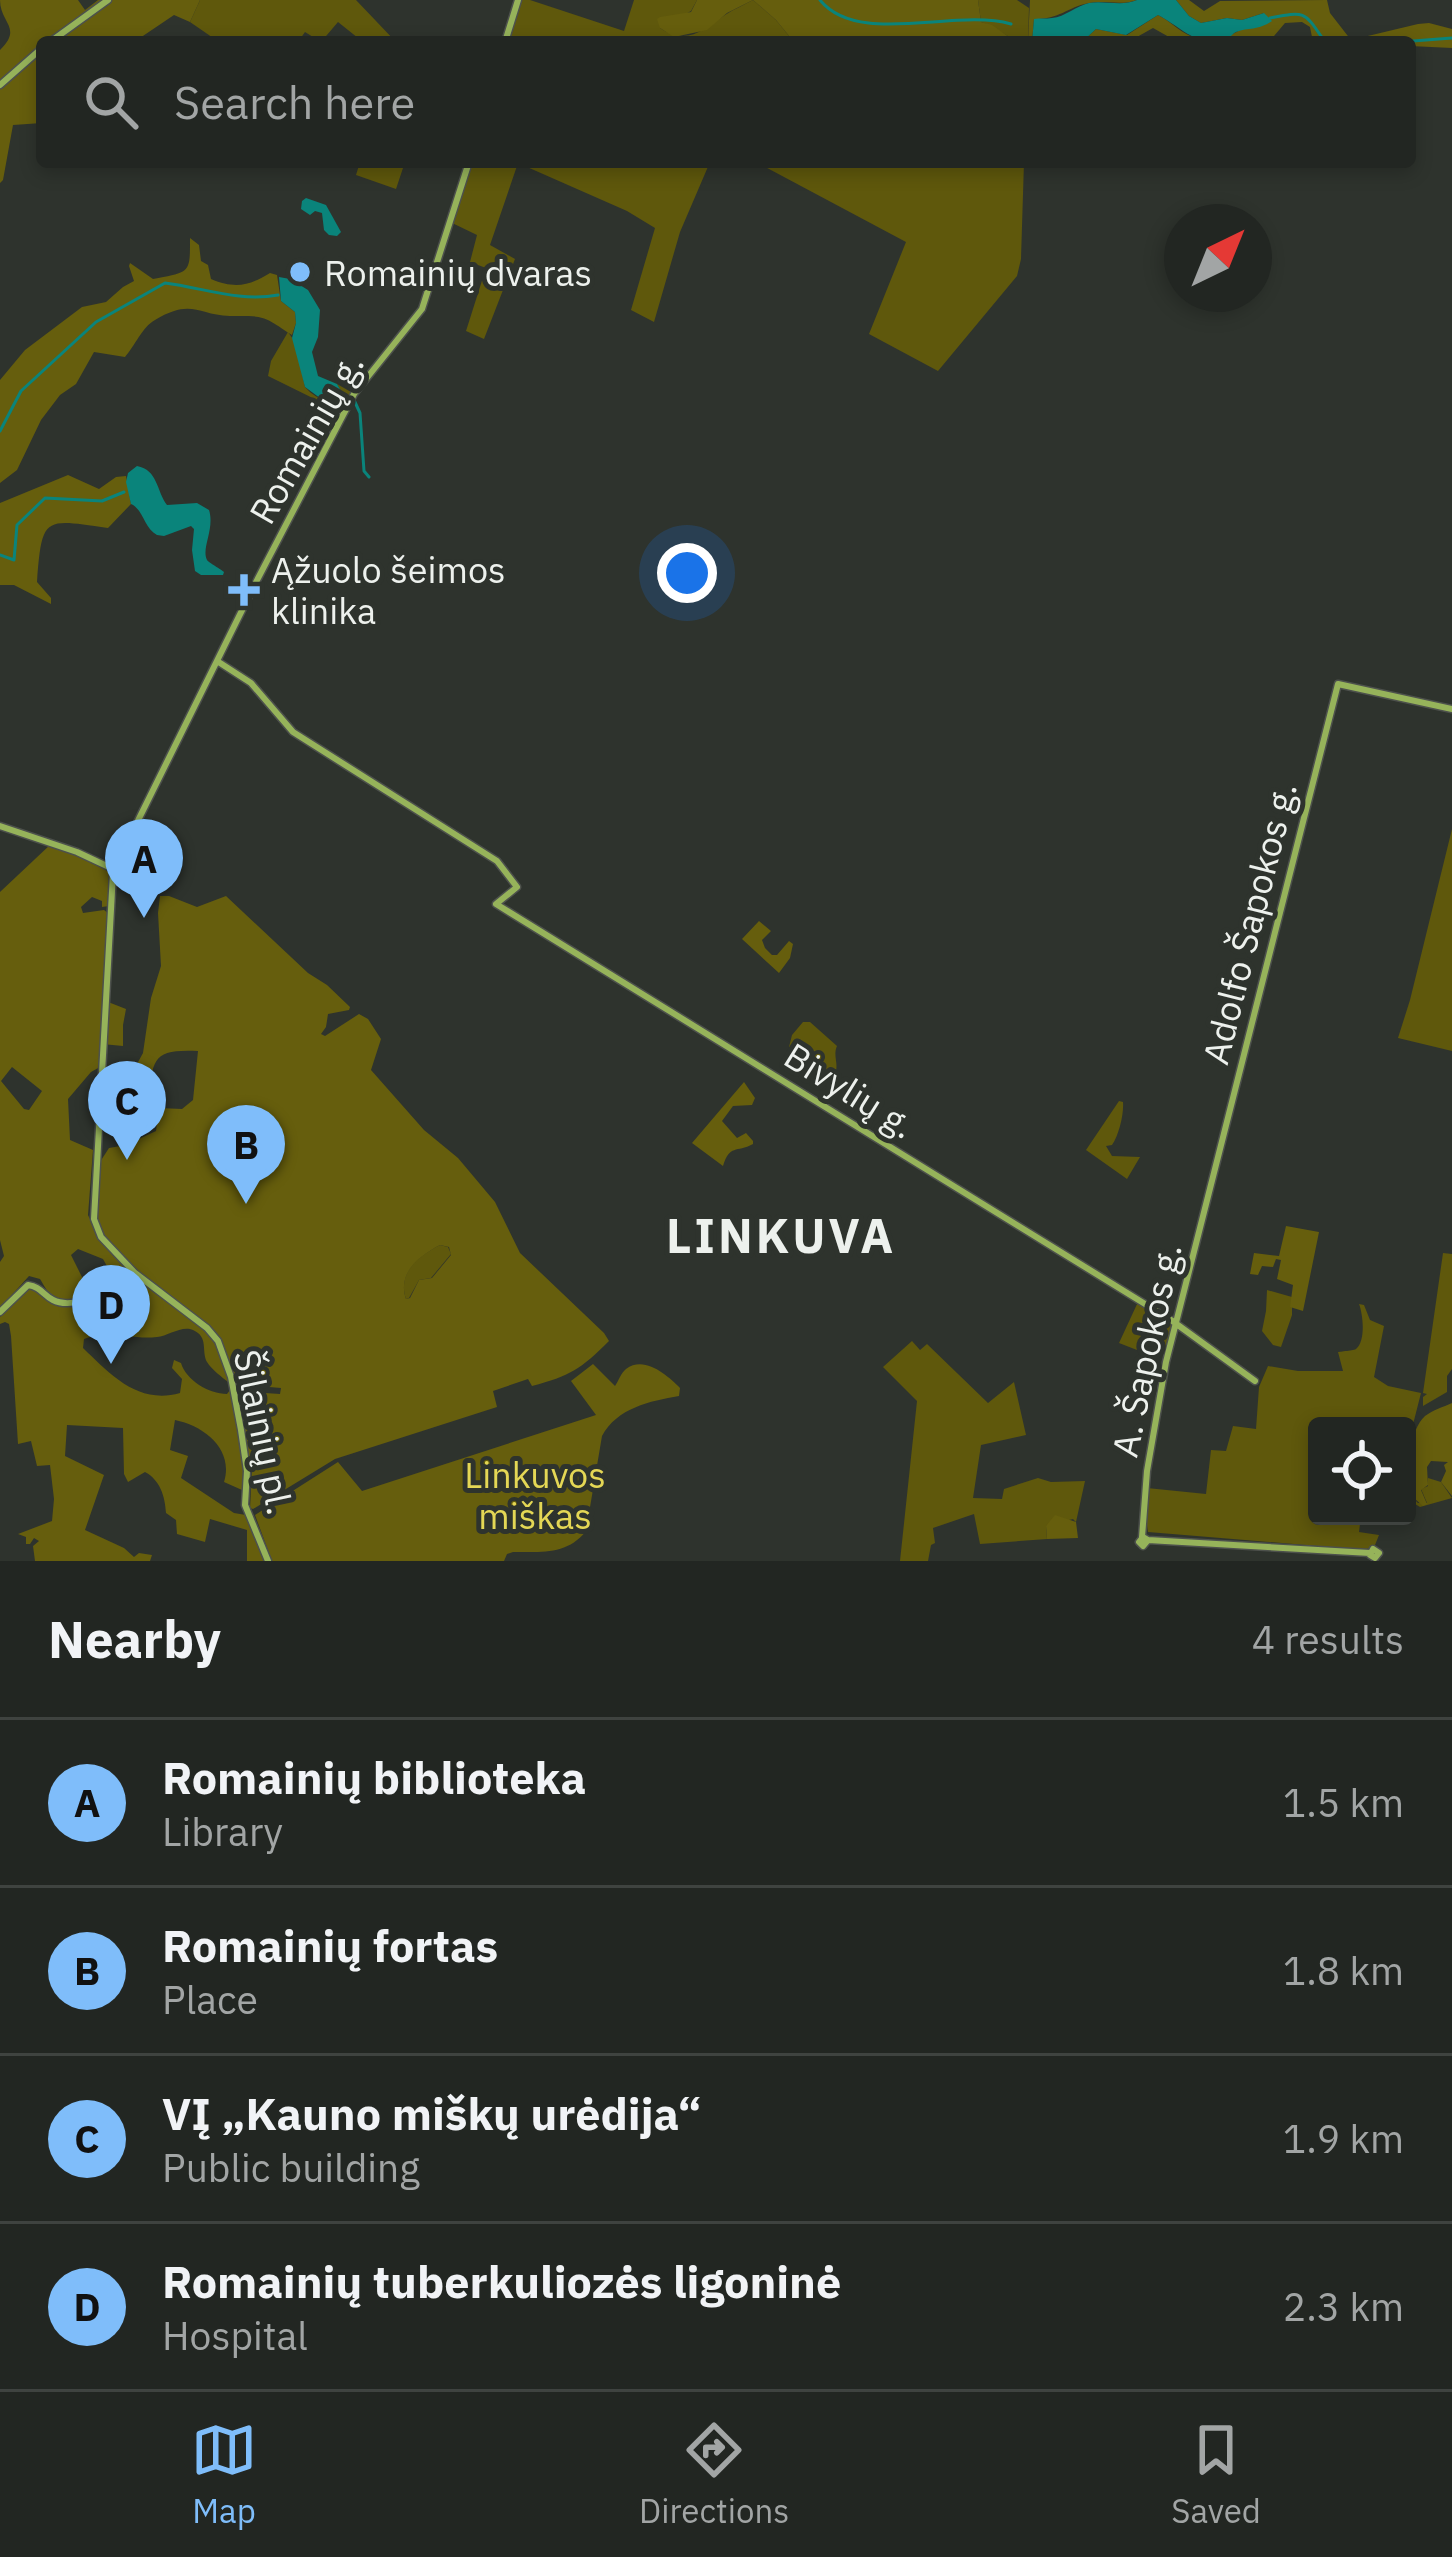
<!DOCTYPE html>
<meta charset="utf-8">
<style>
:root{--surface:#222622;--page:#2a2e2a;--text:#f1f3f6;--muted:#a2a5a5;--line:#3f4340;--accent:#7fbdfa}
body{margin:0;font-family:"IBM Plex Sans",sans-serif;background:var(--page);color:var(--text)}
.controls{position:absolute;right:36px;bottom:36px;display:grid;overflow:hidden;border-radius:12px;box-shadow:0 6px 18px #0003}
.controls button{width:108px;height:108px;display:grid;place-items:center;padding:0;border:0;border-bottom:3px solid var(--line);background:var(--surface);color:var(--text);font:60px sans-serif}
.compass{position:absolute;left:1164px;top:204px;width:108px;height:108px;border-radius:50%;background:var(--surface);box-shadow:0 6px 18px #0003;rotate:43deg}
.you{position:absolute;left:687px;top:573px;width:42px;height:42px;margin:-30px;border:9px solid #fff;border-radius:50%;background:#1a73e8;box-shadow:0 0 0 18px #1a73e833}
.badge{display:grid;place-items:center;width:78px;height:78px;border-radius:50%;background:var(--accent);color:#111;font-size:39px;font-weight:700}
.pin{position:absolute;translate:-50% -99px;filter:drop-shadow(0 3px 6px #0008)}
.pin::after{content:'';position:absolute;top:63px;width:42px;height:36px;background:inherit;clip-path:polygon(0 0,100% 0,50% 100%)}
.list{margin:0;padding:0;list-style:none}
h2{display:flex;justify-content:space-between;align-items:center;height:156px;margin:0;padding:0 48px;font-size:51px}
h2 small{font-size:39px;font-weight:400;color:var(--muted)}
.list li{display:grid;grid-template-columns:78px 1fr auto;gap:36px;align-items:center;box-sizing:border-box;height:168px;padding:0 48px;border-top:3px solid var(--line)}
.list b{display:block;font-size:45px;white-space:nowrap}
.list p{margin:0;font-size:39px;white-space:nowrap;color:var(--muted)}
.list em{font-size:39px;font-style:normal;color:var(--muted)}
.icon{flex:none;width:66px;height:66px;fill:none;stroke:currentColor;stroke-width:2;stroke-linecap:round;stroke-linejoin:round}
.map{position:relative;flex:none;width:1452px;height:1561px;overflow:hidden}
.search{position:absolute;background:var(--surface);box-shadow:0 6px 18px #0003;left:36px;right:36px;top:36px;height:132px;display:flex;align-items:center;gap:30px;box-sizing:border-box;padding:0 42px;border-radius:12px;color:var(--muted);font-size:45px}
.sheet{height:828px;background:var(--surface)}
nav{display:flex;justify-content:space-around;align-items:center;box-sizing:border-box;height:168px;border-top:3px solid var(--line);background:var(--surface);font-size:33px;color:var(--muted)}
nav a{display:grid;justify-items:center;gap:6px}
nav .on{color:var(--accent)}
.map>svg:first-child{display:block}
</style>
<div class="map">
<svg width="1452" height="1561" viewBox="0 0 1452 1561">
<rect width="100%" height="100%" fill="#2e332d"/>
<path fill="#5f580c" d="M 200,0 L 356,0 L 396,42 L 363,42 L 338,22 L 321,42 L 305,32 L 298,42 L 219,42 L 190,22 Z
M 518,0 L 530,0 L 624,31 L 634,0 L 697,0 L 691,11 L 660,28 C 687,46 703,30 725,15 C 734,9 744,5 753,0 L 776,20 L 794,42 L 505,42 Z
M 978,0 L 1017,0 L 1029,8 L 1028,42 C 1010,42 998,27 981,22 Z
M 360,162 L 405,162 L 396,189 L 356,175 Z
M 465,162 L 710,162 L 680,232 L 654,322 L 631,310 L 655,228 L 627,211 L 518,163 L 490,245 L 515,259 L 484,339 L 466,331 L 486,268 L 470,262 L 477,235 L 448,221 Z
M 756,162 L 1024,162 L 1021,259 L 1017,276 L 938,371 L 869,334 L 906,242 Z
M 288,332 L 295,342 L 305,387 C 314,397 323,402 337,399 L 341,391 L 337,384 L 351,392 L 341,412 L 268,376 L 271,361 Z
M 1452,829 L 1452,1051 L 1398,1038 L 1410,1000 Z
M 803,1022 L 810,1022 L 837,1046 C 833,1055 838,1062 836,1071 L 823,1074 L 820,1083 L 814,1077 L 815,1066 L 807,1054 L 789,1047 L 792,1035 Z
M 1119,1101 L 1123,1102 C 1124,1114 1119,1135 1112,1145 L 1106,1146 L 1112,1156 L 1140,1157 L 1127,1179 L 1086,1150 Z
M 440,1245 L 448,1247 L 451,1254 L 431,1278 L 419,1280 L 409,1298 L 406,1299 C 397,1273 418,1256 440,1245 Z
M 1443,1253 L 1452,1254 L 1452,1369 L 1447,1376 L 1447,1392 L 1423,1406 L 1423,1410 L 1423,1397 L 1427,1394 L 1423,1393 Z
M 1267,1290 L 1292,1297 L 1292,1315 L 1281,1347 L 1273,1345 L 1262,1331 L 1266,1311 Z
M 1138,1302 L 1172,1326 L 1167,1348 L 1144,1337 L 1137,1350 L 1119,1343 Z
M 1359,1304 L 1364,1305 L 1370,1320 L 1384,1326 L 1374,1377 L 1388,1386 L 1421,1393 L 1407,1448 L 1407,1426 L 1317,1426 L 1317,1516 L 1361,1516 L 1359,1532 L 1379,1535 L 1375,1545 L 1365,1550 L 1148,1532 L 1146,1519 L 1147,1488 L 1206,1494 L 1211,1450 L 1226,1451 L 1233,1426 L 1256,1429 L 1259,1387 L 1268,1366 L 1298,1371 L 1343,1371 L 1338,1352 C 1339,1352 1355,1350 1356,1349 C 1366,1341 1363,1314 1359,1304 Z
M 912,1341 L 920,1350 L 927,1344 L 988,1403 L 1014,1382 L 1026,1435 L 981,1445 L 973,1498 L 1002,1499 L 1004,1489 L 1038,1478 L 1051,1482 L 1085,1481 L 1076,1522 L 1073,1519 L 1046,1526 L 1047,1539 L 980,1544 L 974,1514 L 933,1528 L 935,1543 L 931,1545 L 928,1561 L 900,1561 L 917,1401 L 883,1367 Z
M 1428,1478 L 1441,1482 L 1452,1498 L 1420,1507 L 1407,1499 L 1407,1492 L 1418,1503 L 1427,1503 L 1421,1489 L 1428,1486 Z"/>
<path fill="#665e0d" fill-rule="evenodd" d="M 0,0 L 78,0 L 85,10 L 98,0 L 200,0 L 190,22 L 174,15 L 134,42 L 42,42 L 42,123 L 13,125 L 3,180 L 0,183 L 0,50 C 23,28 0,23 0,0 Z
M 697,0 L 978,0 L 981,22 L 992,25 L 1016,42 L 794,42 L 776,20 L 753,0 L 727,13 L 707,30 L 674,37 L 660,28 L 657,19 L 660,17 L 691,12 Z
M 1030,0 L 1137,0 C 1122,6 1105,0 1089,3 C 1065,8 1061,19 1034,19 L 1032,42 L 1028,42 Z
M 1176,0 L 1189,0 L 1204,11 L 1220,1 L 1327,0 L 1330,13 L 1351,40 L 1418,24 L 1429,23 L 1452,29 L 1452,48 L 1410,46 L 1410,42 L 1313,42 L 1310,27 L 1302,22 L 1285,23 L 1274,36 L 1235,42 L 1178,42 L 1153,28 L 1128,42 L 1082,42 L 1096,29 L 1127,35 L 1158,15 C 1168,20 1175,27 1183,32 C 1215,52 1238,32 1264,13 L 1242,20 L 1227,18 L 1201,23 L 1189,16 Z
M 190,238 L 199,245 L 201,261 L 208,265 L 211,279 C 235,289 249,286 270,273 L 277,275 L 281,301 L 295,312 L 296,323 L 292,335 C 262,315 265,316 230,316 C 197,315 192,298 155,320 C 142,327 135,346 125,357 L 94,352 L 76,384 L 60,395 L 41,420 L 17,470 L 0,483 L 0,380 L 25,350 L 82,307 L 106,302 L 123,287 L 134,281 L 129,266 L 130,263 L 153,279 C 191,272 190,273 190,238 Z
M 68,475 L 99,489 L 116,477 L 126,476 L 131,504 L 108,528 C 44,519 42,515 37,582 L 51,598 L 51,604 L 14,585 L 0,585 L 0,503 Z
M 51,844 L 103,867 L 109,873 L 112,882 L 109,906 L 102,907 L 102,901 L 92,897 L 81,907 L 83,913 L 104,910 L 109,914 L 103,1000 L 126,1009 L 123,1025 L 123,1046 L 102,1044 L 100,1067 L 91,1072 L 68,1099 L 70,1140 L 93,1150 L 88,1215 L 96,1233 L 104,1244 L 135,1275 C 120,1286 67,1309 51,1296 C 48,1293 42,1282 40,1279 L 29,1276 L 0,1308 L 0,1262 L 4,1256 L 0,1240 L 0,892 ZM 12,1067 L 42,1091 L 29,1110 L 24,1109 L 1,1081 ZM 78,1249 L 103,1259 L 108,1268 C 104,1278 93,1283 83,1279 L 71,1255 Z
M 160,896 L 169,896 L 197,907 L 226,896 L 308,973 L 327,985 L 350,1007 L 349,1010 L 328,1014 L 326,1027 L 321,1034 L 325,1036 L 359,1014 L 368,1019 L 381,1039 L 371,1070 L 424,1130 L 458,1158 L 495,1202 L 520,1253 L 604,1333 L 609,1341 C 581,1369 570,1376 532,1386 L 528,1379 L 493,1391 L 497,1407 L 335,1459 L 253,1509 L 250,1508 L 252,1471 L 237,1391 L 280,1394 L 281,1388 L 235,1384 L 221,1340 L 137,1270 L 102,1233 L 95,1209 L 98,1165 L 109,1148 L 126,1145 L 156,1131 L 159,1108 L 182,1109 L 193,1100 L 198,1051 C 153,1049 152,1058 149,1102 L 136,1098 L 140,1088 L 135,1084 L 129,1086 L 128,1070 L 137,1064 L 143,1053 L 151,998 L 161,966 L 158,913 ZM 440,1245 L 449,1247 L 451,1255 L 432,1278 L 419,1280 L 410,1298 L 406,1299 C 397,1273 419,1256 440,1245 Z
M 759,921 L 771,931 L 762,940 L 765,948 L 772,955 L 777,955 L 789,941 L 793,944 L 790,958 L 779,973 L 742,939 Z
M 744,1082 L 755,1098 L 752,1105 L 733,1106 L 722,1121 L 737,1138 L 746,1133 L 753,1141 L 753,1144 C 736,1153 730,1144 723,1166 L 692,1143 Z
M 1286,1226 L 1319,1232 L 1303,1311 L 1290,1307 L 1293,1285 L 1277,1279 L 1281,1260 L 1276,1259 L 1273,1267 L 1262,1266 L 1258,1275 L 1250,1274 L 1254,1253 L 1279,1256 Z
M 139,1280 L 214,1338 L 230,1381 L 228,1382 C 222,1377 212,1370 207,1362 C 201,1351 209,1337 193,1330 C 182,1325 168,1336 157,1337 C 141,1339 124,1336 110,1330 L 84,1339 L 83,1348 C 110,1374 138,1405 180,1393 L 182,1379 L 172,1368 L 174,1360 L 181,1363 C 186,1380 209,1394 227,1394 L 230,1390 L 244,1460 L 242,1490 L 224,1482 C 234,1450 205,1426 175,1420 L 170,1450 L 188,1456 L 181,1478 L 234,1513 L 246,1515 L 266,1561 L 247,1561 L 247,1530 L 210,1519 L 205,1542 L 177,1534 L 176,1520 L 166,1513 C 165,1496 160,1480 145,1472 L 128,1482 L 124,1474 L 123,1428 L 67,1425 L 65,1456 L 104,1475 L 85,1530 L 124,1548 L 134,1557 L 139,1553 L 152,1555 L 150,1561 L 35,1561 L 33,1546 L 39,1541 L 34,1538 L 30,1544 L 26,1544 L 26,1537 L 18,1534 L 52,1521 L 54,1499 L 50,1465 L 37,1466 L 31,1441 L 18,1444 L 11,1336 L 9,1324 L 5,1322 L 0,1324 L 0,1317 L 26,1287 L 33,1287 C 40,1293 48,1300 57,1304 C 75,1311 122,1290 139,1280 Z
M 593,1364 L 615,1386 C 619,1380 621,1373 626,1369 C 645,1355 668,1376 680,1388 L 679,1396 C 650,1401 617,1408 602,1436 L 586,1531 C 567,1555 542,1552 513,1552 L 507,1554 L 504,1561 L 272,1561 L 255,1515 L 338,1462 L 362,1491 L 596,1415 L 571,1381 Z
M 1452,1403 L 1452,1496 L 1441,1482 L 1446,1471 L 1444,1465 L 1448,1462 L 1431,1461 L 1427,1467 L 1428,1485 L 1421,1490 L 1427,1504 L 1423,1506 L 1407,1492 C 1407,1471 1409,1430 1425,1416 C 1433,1410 1443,1407 1452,1403 Z
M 1055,1515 L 1076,1522 L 1078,1538 L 1047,1539 L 1046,1526 Z"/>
<path fill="#0a847b" d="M 1137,0 L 1176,0 L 1189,16 L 1201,23 L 1227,18 L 1242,20 L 1264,13 L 1272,21 C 1257,31 1249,27 1236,32 C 1233,33 1231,37 1228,38 C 1200,51 1180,26 1158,15 L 1126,35 L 1096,29 L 1082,42 L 1032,42 L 1034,19 C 1040,18 1046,19 1052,18 C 1065,17 1076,6 1089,3 C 1105,0 1121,7 1137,0 Z
M 306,198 L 326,205 L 341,232 L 337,236 L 329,235 L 324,230 L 322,213 L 315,211 L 310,215 L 301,209 L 302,201 Z
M 279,277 L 290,279 L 308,290 L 320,310 L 318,337 L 312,352 L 318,376 L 337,384 L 341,391 L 337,399 L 324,401 L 305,387 L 292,338 L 296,323 L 295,312 L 281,301 Z
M 137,466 C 158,470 156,490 167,505 L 197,503 L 209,510 C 215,529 201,548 207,560 C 208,562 222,570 224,572 L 223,575 L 201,575 L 195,571 L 192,550 L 194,529 L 191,526 L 164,536 L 157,535 C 144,528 143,509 131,504 L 126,482 L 128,473 Z"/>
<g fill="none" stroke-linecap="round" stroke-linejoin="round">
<path stroke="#0a847b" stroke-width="3" d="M 820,0 C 858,47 955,8 1011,24
M 1270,18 C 1306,11 1304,11 1325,42
M 1400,42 L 1452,38
M 354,400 L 360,413 L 364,471 L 369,477
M 0,431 L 21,391 L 96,322 L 165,283 C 204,288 239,302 278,295
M 0,555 L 14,560 L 17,525 L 45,498 L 102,501 L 124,492"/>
<g stroke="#4d514c" stroke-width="9">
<path id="secondary" d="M 50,42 L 108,0
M 505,42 L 518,0
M 0,85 L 42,48
M 217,661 L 251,683 L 293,732 L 497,861 L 517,887 L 496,904 L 1171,1320 L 1255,1381
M 0,826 L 77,852 L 109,867
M 115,867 L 254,586 L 354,394 L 422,309 L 469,162
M 113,873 L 94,1219 L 101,1237 L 135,1273 L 207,1328 L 218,1341 L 231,1377 L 241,1430 L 247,1471 L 245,1505 L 268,1561
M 0,1312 L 28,1285 C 41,1287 42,1294 53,1300 C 73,1311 123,1289 138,1276
M 1142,1537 L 1147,1471 L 1166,1362 L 1338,684 L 1452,709
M 1143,1537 L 1148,1540 L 1143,1546 L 1139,1542 Z
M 1148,1540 L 1370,1553
M 1373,1549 L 1379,1553 L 1375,1558 L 1370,1555 Z"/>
</g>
<use href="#secondary" stroke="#96b35a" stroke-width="6"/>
</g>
<g fill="#7fbdfa" stroke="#2e332d" stroke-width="4.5">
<circle cx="300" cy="272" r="12"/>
<path d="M238 572h12v12h12v12h-12v12h-12v-12h-12v-12h12z"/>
</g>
<g text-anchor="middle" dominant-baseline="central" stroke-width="10" stroke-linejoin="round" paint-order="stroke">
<g font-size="36" fill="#edf1ed" stroke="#2e332d" text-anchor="start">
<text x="324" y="272">Romainių dvaras</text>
<text x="271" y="569">Ąžuolo šeimos<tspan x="271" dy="41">klinika</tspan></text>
</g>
<g font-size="36" fill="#edf1ed" stroke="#2e332d">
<text transform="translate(306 438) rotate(-60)">Romainių g.</text>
<text transform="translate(1249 923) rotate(-76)">Adolfo Šapokos g.</text>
<text transform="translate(850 1090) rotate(32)">Bivylių g.</text>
<text transform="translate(1146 1350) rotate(-78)">A. Šapokos g.</text>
<text transform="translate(264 1432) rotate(78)">Šilainių pl.</text>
</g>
<g font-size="36" fill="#e4d755" stroke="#2e332d">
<text x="535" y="1474">Linkuvos<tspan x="535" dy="41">miškas</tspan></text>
</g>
<g font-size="48" font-weight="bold" letter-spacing="3" fill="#edf1ed" stroke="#2e332d">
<text x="781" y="1235">LINKUVA</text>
</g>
</g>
</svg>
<div class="controls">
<button><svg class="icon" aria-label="locate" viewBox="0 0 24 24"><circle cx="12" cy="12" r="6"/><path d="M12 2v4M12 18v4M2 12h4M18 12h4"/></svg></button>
</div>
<svg class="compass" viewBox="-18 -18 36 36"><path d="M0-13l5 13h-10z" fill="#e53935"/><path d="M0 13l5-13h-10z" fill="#a2a5a5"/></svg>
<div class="you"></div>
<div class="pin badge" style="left:144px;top:918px">A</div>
<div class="pin badge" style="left:246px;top:1204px">B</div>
<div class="pin badge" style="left:127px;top:1160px">C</div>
<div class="pin badge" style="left:111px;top:1364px">D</div>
<div class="search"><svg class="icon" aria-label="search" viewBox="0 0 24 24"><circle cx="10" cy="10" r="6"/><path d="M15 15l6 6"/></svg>Search here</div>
</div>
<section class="sheet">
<h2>Nearby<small>4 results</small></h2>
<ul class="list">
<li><span class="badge">A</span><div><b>Romainių biblioteka</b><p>Library</p></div><em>1.5 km</em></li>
<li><span class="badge">B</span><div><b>Romainių fortas</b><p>Place</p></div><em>1.8 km</em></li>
<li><span class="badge">C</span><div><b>VĮ „Kauno miškų urėdija“</b><p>Public building</p></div><em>1.9 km</em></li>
<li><span class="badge">D</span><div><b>Romainių tuberkuliozės ligoninė</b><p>Hospital</p></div><em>2.3 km</em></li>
</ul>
</section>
<nav>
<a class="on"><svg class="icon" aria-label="map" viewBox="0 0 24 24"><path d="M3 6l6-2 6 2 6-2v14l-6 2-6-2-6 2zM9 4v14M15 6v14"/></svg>Map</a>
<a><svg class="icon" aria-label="directions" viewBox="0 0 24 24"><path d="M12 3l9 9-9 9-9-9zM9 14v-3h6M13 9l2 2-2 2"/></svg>Directions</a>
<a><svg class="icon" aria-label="saved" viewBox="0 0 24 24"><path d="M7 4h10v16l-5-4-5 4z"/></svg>Saved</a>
</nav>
